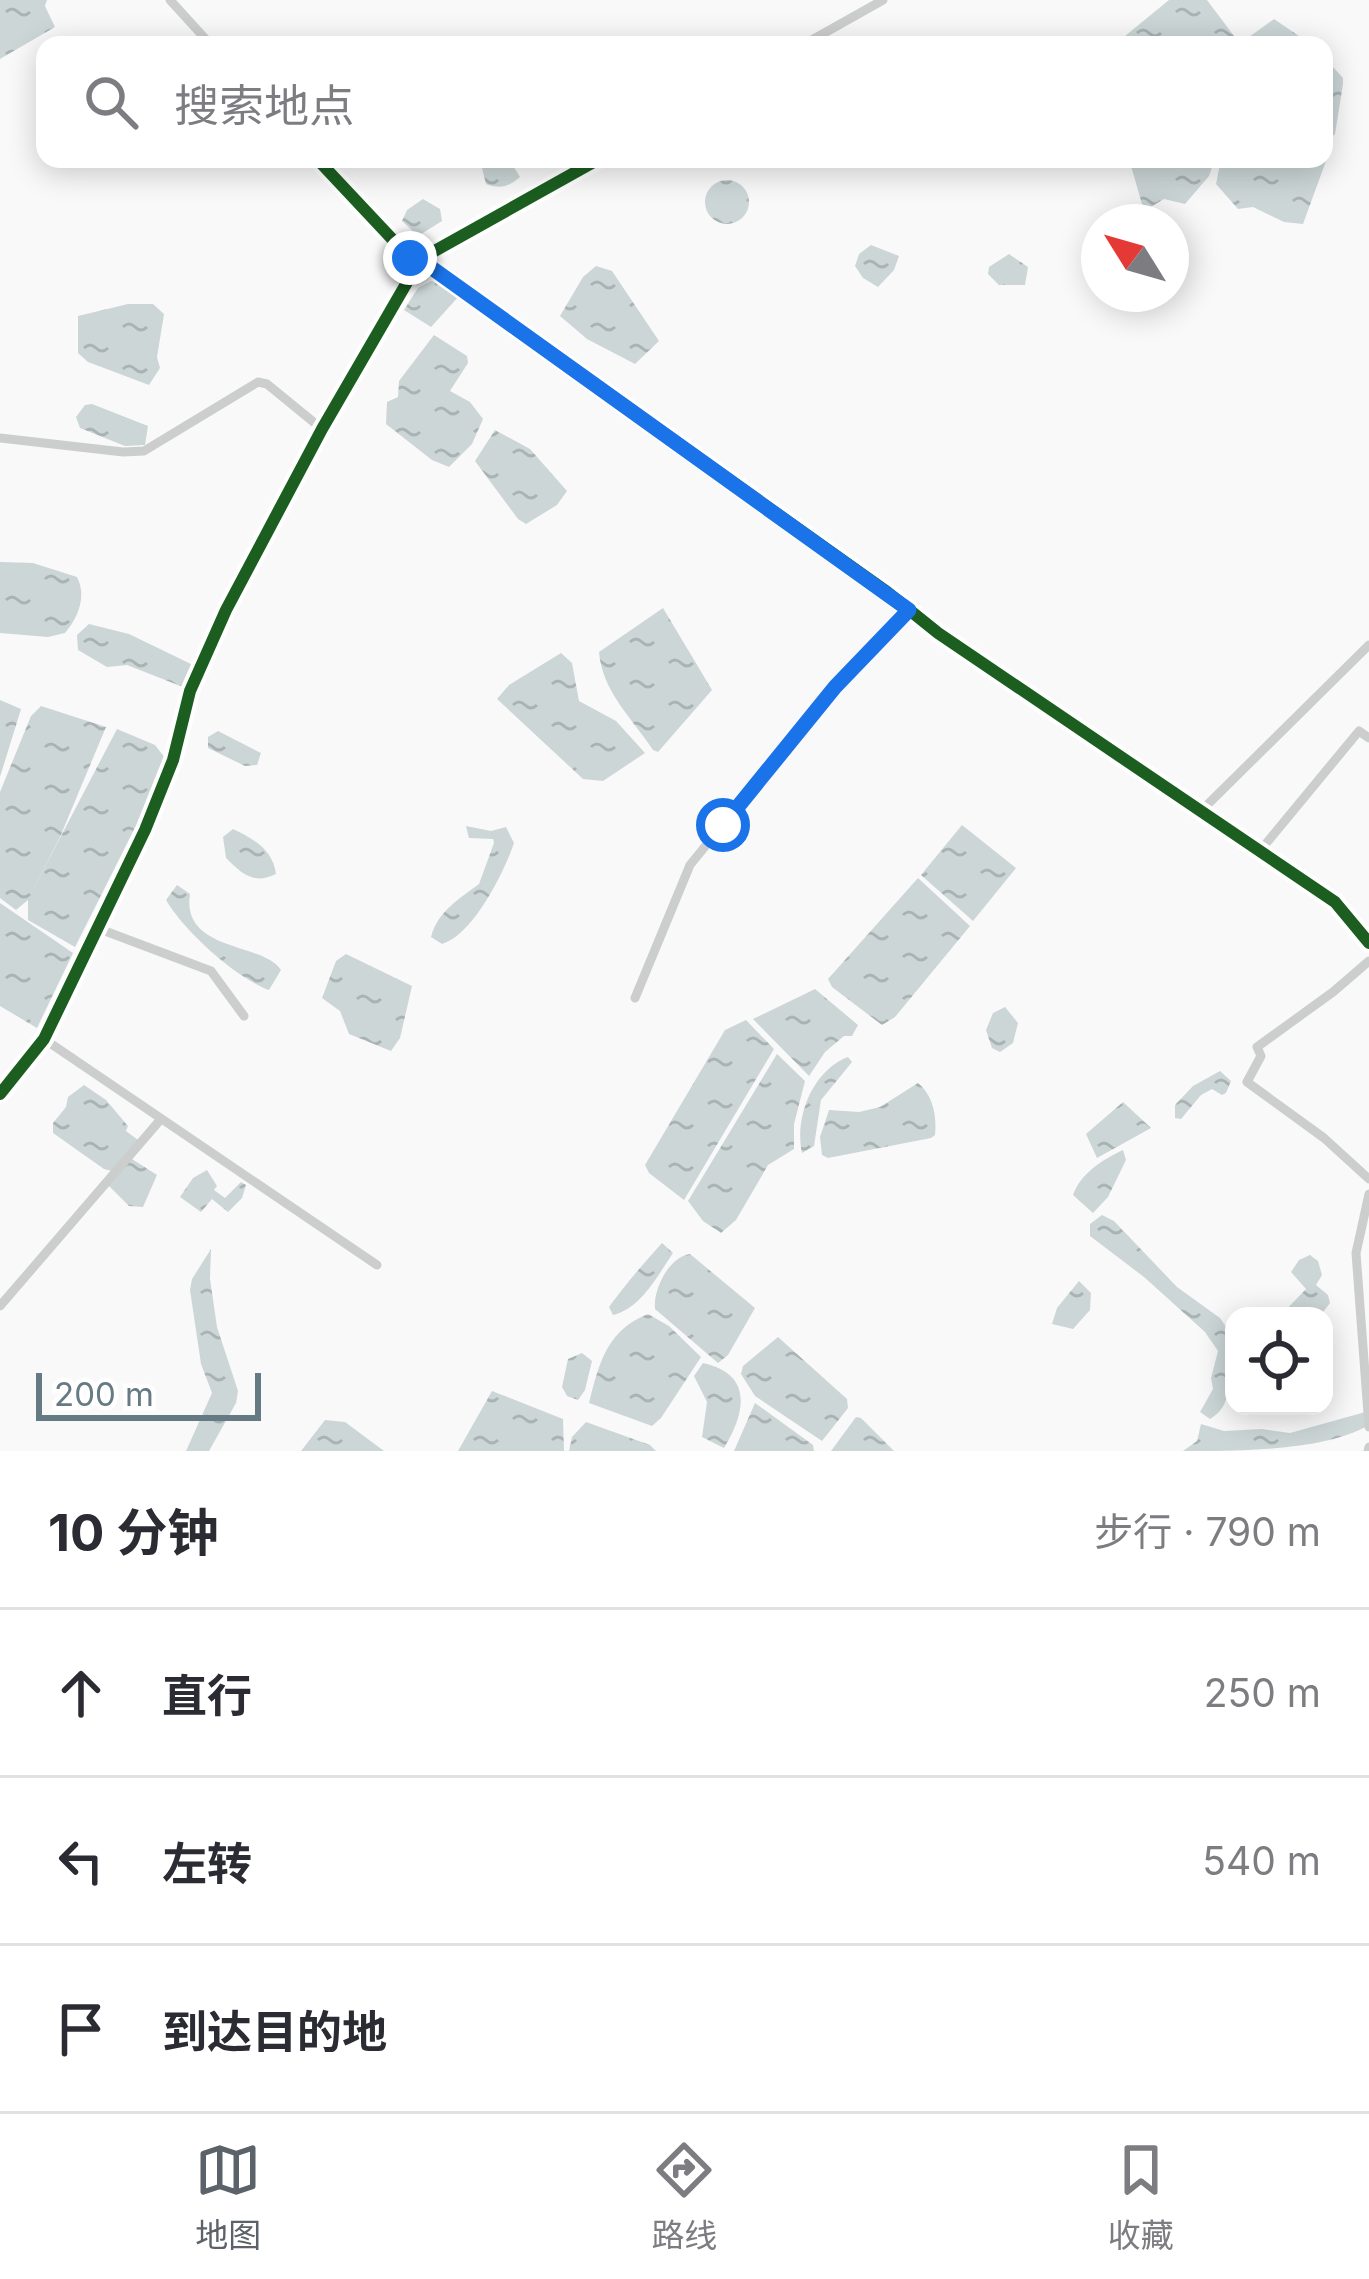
<!DOCTYPE html>
<html lang="zh">
<meta charset="utf-8">
<style>
:root{--surface:#fff;--page:#f7f7f7;--text:#2b2b33;--muted:#7c7c81;--line:#e1e1e2;--accent:#5c6269}
body{margin:0;font-family:Inter,"Noto Sans SC",sans-serif;background:var(--page);color:var(--text)}
.controls{position:absolute;right:36px;bottom:36px;display:grid;overflow:hidden;border-radius:24px;box-shadow:0 6px 30px #0003}
.controls button{width:108px;height:108px;display:grid;place-items:center;padding:0;border:0;border-bottom:3px solid var(--line);background:var(--surface);color:var(--text);font:60px sans-serif}
.compass{position:absolute;left:1081px;top:204px;width:108px;height:108px;border-radius:50%;background:var(--surface);box-shadow:0 6px 30px #0003;rotate:307deg}
.scale{position:absolute;left:36px;bottom:30px;width:225px;box-sizing:border-box;padding-left:12px;border:6px solid #657a82;border-top:0;font-size:33px;line-height:42px;white-space:nowrap;color:#657a82;-webkit-text-stroke:9px #fff;paint-order:stroke}
.stop{position:absolute;width:36px;height:36px;margin:-27px;border:9px solid #1a73e8;border-radius:50%;background:#fff}
.stop.end{background:#1a73e8;border-color:#fff;box-shadow:0 3px 12px #0008}
.list{margin:0;padding:0;list-style:none}
h2{display:flex;justify-content:space-between;align-items:center;height:156px;margin:0;padding:0 48px;font-size:51px}
h2 small{font-size:39px;font-weight:400;color:var(--muted)}
.list li{display:grid;grid-template-columns:78px 1fr auto;gap:36px;align-items:center;box-sizing:border-box;height:168px;padding:0 48px;border-top:3px solid var(--line)}
.list b{display:block;font-size:45px;white-space:nowrap}
.list em{font-size:39px;font-style:normal;color:var(--muted)}
.icon{flex:none;width:66px;height:66px;fill:none;stroke:currentColor;stroke-width:2;stroke-linecap:round;stroke-linejoin:round}
.map{position:relative;flex:none;width:1369px;height:1451px;overflow:hidden}
.search{position:absolute;background:var(--surface);box-shadow:0 6px 30px #0003;left:36px;right:36px;top:36px;height:132px;display:flex;align-items:center;gap:30px;box-sizing:border-box;padding:0 42px;border-radius:24px;color:var(--muted);font-size:45px}
.sheet{height:660px;background:var(--surface)}
nav{display:flex;justify-content:space-around;align-items:center;box-sizing:border-box;height:168px;border-top:3px solid var(--line);background:var(--surface);font-size:33px;color:var(--muted)}
nav a{display:grid;justify-items:center;gap:6px}
nav .on{color:var(--accent)}
.map>svg:first-child{display:block}
</style>
<div class="map">
<svg width="1369" height="1451" viewBox="0 0 1369 1451">
<defs>
<pattern id="water-ripples" width="26" height="14" patternUnits="userSpaceOnUse" patternTransform="scale(3)"><rect width="26" height="14" fill="#ccd6d7"/><path d="M2 4q2-2 4 0t4 0M15 11q2-2 4 0t4 0" fill="none" stroke="#a9b3b4"/></pattern>
</defs>
<rect width="100%" height="100%" fill="#f9f9f9"/>
<path fill="url(#water-ripples)" d="M 0,0 L 47,0 L 45,6 L 55,27 L 0,59 Z
M 1169,0 L 1207,0 L 1234,36 L 1249,37 L 1274,19 L 1312,45 L 1114,45 Z
M 1324,57 L 1343,78 L 1343,84 L 1335,134 L 1324,142 Z
M 1324,151 L 1326,161 L 1303,224 L 1284,222 L 1253,207 L 1238,209 L 1216,184 L 1221,159 L 1324,159 Z
M 461,159 L 509,159 L 520,177 C 509,187 500,189 486,184 L 482,168 Z
M 1129,159 L 1215,159 L 1209,176 L 1185,204 L 1164,199 L 1144,211 Z
M705 202a22 22 0 1 1 44 0a22 22 0 1 1-44 0Z
M 423,199 L 440,209 L 442,221 L 418,236 L 402,221 L 407,210 Z
M 871,245 L 899,256 L 894,270 L 878,287 L 863,278 L 855,266 L 859,254 Z
M 1009,254 L 1028,267 L 1025,285 L 999,285 L 988,274 L 989,267 Z
M 596,266 L 612,271 L 659,341 L 635,364 L 587,339 L 560,316 L 583,277 Z
M 433,280 L 460,295 L 431,327 L 404,310 L 418,288 Z
M 128,304 L 153,304 L 164,314 L 157,357 L 160,368 L 149,385 L 88,362 L 78,353 L 78,316 Z
M 434,335 L 467,356 L 468,363 L 450,391 L 470,402 L 483,419 L 472,444 L 449,467 L 432,460 L 386,424 L 387,402 L 398,397 L 399,381 Z
M 92,404 L 148,426 L 145,445 L 125,446 L 80,428 L 76,417 L 85,405 Z
M 495,430 L 530,449 L 567,491 L 557,505 L 526,524 L 518,519 L 475,461 Z
M 0,562 L 33,563 L 77,577 C 87,596 78,618 65,633 L 48,637 L 0,633 Z
M 663,608 L 712,690 L 658,752 L 653,750 C 632,718 602,691 599,652 Z
M 89,624 L 129,634 L 193,665 L 183,687 L 127,665 L 107,667 L 78,650 L 77,635 Z
M 561,653 L 572,663 L 579,701 L 616,721 L 645,753 L 603,781 L 583,779 L 497,699 L 509,685 Z
M 0,700 L 21,709 L 0,777 Z
M 41,706 L 106,727 L 60,837 L 28,899 L 117,729 L 155,745 L 165,758 L 156,786 L 75,947 L 28,920 L 28,900 L 16,910 L 0,898 L 0,792 L 31,716 Z
M 218,731 L 261,753 L 257,765 L 245,766 L 208,748 L 208,737 Z
M 962,825 L 1016,868 L 973,921 L 921,875 Z
M 466,826 L 491,831 L 506,827 L 514,843 C 504,873 472,936 442,944 L 431,937 C 438,911 459,899 479,884 L 494,843 L 493,839 L 469,838 Z
M 233,829 C 254,839 273,850 276,874 C 254,885 242,874 226,858 L 223,837 Z
M 918,878 L 970,926 L 895,1017 L 882,1025 L 832,987 L 828,979 Z
M 177,885 L 190,894 C 181,952 263,942 281,970 L 269,990 C 236,978 184,931 166,900 Z
M 0,903 L 73,953 L 37,1028 L 0,1006 Z
M 346,954 L 412,986 L 400,1038 L 391,1051 L 349,1034 L 340,1011 L 322,998 L 336,961 Z
M 815,989 L 858,1025 L 852,1036 L 844,1036 L 825,1052 L 809,1076 L 753,1019 Z
M 1005,1007 L 1018,1023 L 1013,1043 L 1000,1052 L 992,1048 L 986,1030 L 993,1013 Z
M 746,1020 L 774,1049 L 684,1200 L 649,1173 L 645,1165 L 725,1030 Z
M 777,1054 L 805,1081 L 794,1124 L 794,1149 L 768,1165 L 736,1220 L 721,1233 L 703,1221 L 688,1201 Z
M 848,1057 L 852,1062 L 821,1100 L 814,1146 L 802,1153 C 794,1117 813,1070 848,1057 Z
M 1220,1071 L 1231,1081 L 1226,1093 L 1222,1095 L 1212,1089 L 1201,1095 L 1181,1119 L 1175,1118 L 1175,1105 L 1193,1086 Z
M 918,1083 C 933,1095 937,1116 935,1135 L 931,1138 L 828,1158 L 822,1155 L 820,1137 L 829,1110 L 859,1112 L 880,1107 Z
M 84,1085 L 106,1100 L 128,1126 L 126,1131 L 138,1140 L 112,1171 L 104,1169 L 53,1133 L 53,1123 L 66,1107 L 68,1097 Z
M 1123,1102 L 1151,1128 L 1097,1158 L 1086,1134 Z
M 1123,1150 L 1126,1160 L 1108,1197 L 1093,1213 L 1073,1195 C 1080,1174 1103,1159 1123,1150 Z
M 132,1159 L 157,1175 L 143,1207 L 129,1206 L 108,1185 Z
M 207,1170 L 217,1186 L 214,1190 L 225,1198 L 241,1182 L 246,1185 L 242,1198 L 228,1212 L 212,1199 L 201,1212 L 180,1197 L 193,1178 Z
M 1102,1215 L 1114,1221 L 1177,1287 L 1220,1318 L 1234,1338 L 1234,1369 L 1227,1376 C 1230,1394 1226,1410 1210,1419 L 1200,1412 L 1213,1389 L 1211,1378 L 1218,1351 L 1205,1332 L 1144,1277 L 1090,1236 L 1090,1224 Z
M 662,1243 L 673,1253 C 657,1277 640,1309 613,1315 L 609,1307 C 624,1286 644,1263 662,1243 Z
M 211,1249 L 210,1279 L 217,1327 L 238,1391 L 236,1403 L 209,1451 L 186,1451 L 212,1393 L 201,1364 L 190,1290 L 192,1279 Z
M 690,1254 L 755,1308 L 728,1355 L 718,1363 L 655,1309 C 653,1289 669,1257 690,1254 Z
M 1310,1255 L 1318,1261 L 1322,1275 L 1316,1285 L 1328,1295 L 1330,1303 L 1320,1316 L 1280,1316 L 1306,1289 L 1291,1272 L 1299,1260 Z
M 1079,1281 L 1091,1293 L 1090,1310 L 1073,1329 L 1052,1324 L 1057,1308 Z
M 648,1314 L 669,1326 L 701,1357 L 661,1418 L 652,1426 L 589,1403 C 599,1363 607,1330 648,1314 Z
M 778,1337 L 847,1399 L 848,1408 L 822,1441 L 755,1396 L 741,1374 L 743,1366 Z
M 582,1353 L 592,1361 L 585,1390 L 578,1400 L 567,1396 L 562,1387 L 568,1359 Z
M 703,1363 C 753,1374 746,1412 724,1448 L 702,1437 L 707,1402 L 694,1376 Z
M 492,1391 L 563,1419 L 564,1451 L 458,1451 Z
M 755,1403 L 813,1445 L 814,1451 L 734,1451 Z
M 1369,1411 L 1369,1425 C 1325,1451 1239,1451 1183,1451 L 1197,1441 L 1201,1424 L 1224,1431 L 1262,1429 L 1290,1433 Z
M 856,1417 L 861,1418 L 894,1451 L 831,1451 Z
M 325,1420 L 345,1422 L 384,1451 L 301,1451 Z
M 586,1422 L 650,1445 L 656,1451 L 569,1451 L 572,1437 Z"/>
<g fill="none" stroke-linecap="round" stroke-linejoin="round">
<path stroke="#cccece" stroke-width="9" d="M 170,0 L 211,45
M 803,45 L 883,0
M 317,159 L 410,258 L 429,266 L 887,592 L 938,633 L 1335,902 L 1369,943
M 0,438 L 123,452 L 144,451 L 258,382 L 267,384 L 322,429
M 1200,812 L 1369,645
M 1259,852 L 1359,731 L 1369,738
M 97,928 L 211,971 L 244,1016
M 1369,961 L 1333,992 L 1257,1047 L 1261,1056 L 1247,1082 L 1324,1138 L 1369,1179
M 635,998 L 690,865 L 835,687 L 909,610
M 44,1039 L 377,1265
M 0,1094 L 44,1039 L 145,830 L 173,760 L 190,691 L 226,610 L 322,429 L 413,272 L 431,253 L 599,159
M 1369,1194 L 1356,1253 L 1369,1427
M 0,1306 L 161,1119
M 1368,1451 L 1369,1447"/>
<g stroke="#fff" stroke-width="20">
<path id="cycleway" d="M 317,159 L 410,258 L 429,266 L 887,592 L 938,633 L 1335,902 L 1369,943
M 0,1094 L 44,1039 L 145,830 L 173,760 L 190,691 L 226,610 L 322,429 L 413,272 L 431,253 L 599,159"/>
</g>
<use href="#cycleway" stroke="#1b5e20" stroke-width="12"/>
</g>
<g fill="none" stroke-linecap="round" stroke-linejoin="round">
<path stroke="#1a73e8" stroke-width="15" d="M 410,258 L 429,266 L 909,610 L 835,687 L 723,825"/>
</g>
</svg>
<div class="controls">
<button><svg class="icon" aria-label="locate" viewBox="0 0 24 24"><circle cx="12" cy="12" r="6"/><path d="M12 2v4M12 18v4M2 12h4M18 12h4"/></svg></button>
</div>
<svg class="compass" viewBox="-18 -18 36 36"><path d="M0-13l5 13h-10z" fill="#e53935"/><path d="M0 13l5-13h-10z" fill="#7c7c81"/></svg>
<div class="scale">200 m</div>
<div class="stop" style="left:723px;top:825px"></div>
<div class="stop end" style="left:410px;top:258px"></div>
<div class="search"><svg class="icon" aria-label="search" viewBox="0 0 24 24"><circle cx="10" cy="10" r="6"/><path d="M15 15l6 6"/></svg>搜索地点</div>
</div>
<section class="sheet">
<h2>10 分钟<small>步行 · 790 m</small></h2>
<ul class="list">
<li><svg class="icon" aria-label="ahead" viewBox="0 0 24 24"><path d="M12 20V5M6 11l6-6 6 6"/></svg><div><b>直行</b></div><em>250 m</em></li>
<li><svg class="icon" aria-label="left" viewBox="0 0 24 24"><path d="M17 20v-9H6M10 6l-5 5 5 5"/></svg><div><b>左转</b></div><em>540 m</em></li>
<li><svg class="icon" aria-label="arrive" viewBox="0 0 24 24"><path d="M6 21V4h12l-3 4 3 4H6"/></svg><div><b>到达目的地</b></div></li>
</ul>
</section>
<nav>
<a class="on"><svg class="icon" aria-label="map" viewBox="0 0 24 24"><path d="M3 6l6-2 6 2 6-2v14l-6 2-6-2-6 2zM9 4v14M15 6v14"/></svg>地图</a>
<a><svg class="icon" aria-label="directions" viewBox="0 0 24 24"><path d="M12 3l9 9-9 9-9-9zM9 14v-3h6M13 9l2 2-2 2"/></svg>路线</a>
<a><svg class="icon" aria-label="saved" viewBox="0 0 24 24"><path d="M7 4h10v16l-5-4-5 4z"/></svg>收藏</a>
</nav>
